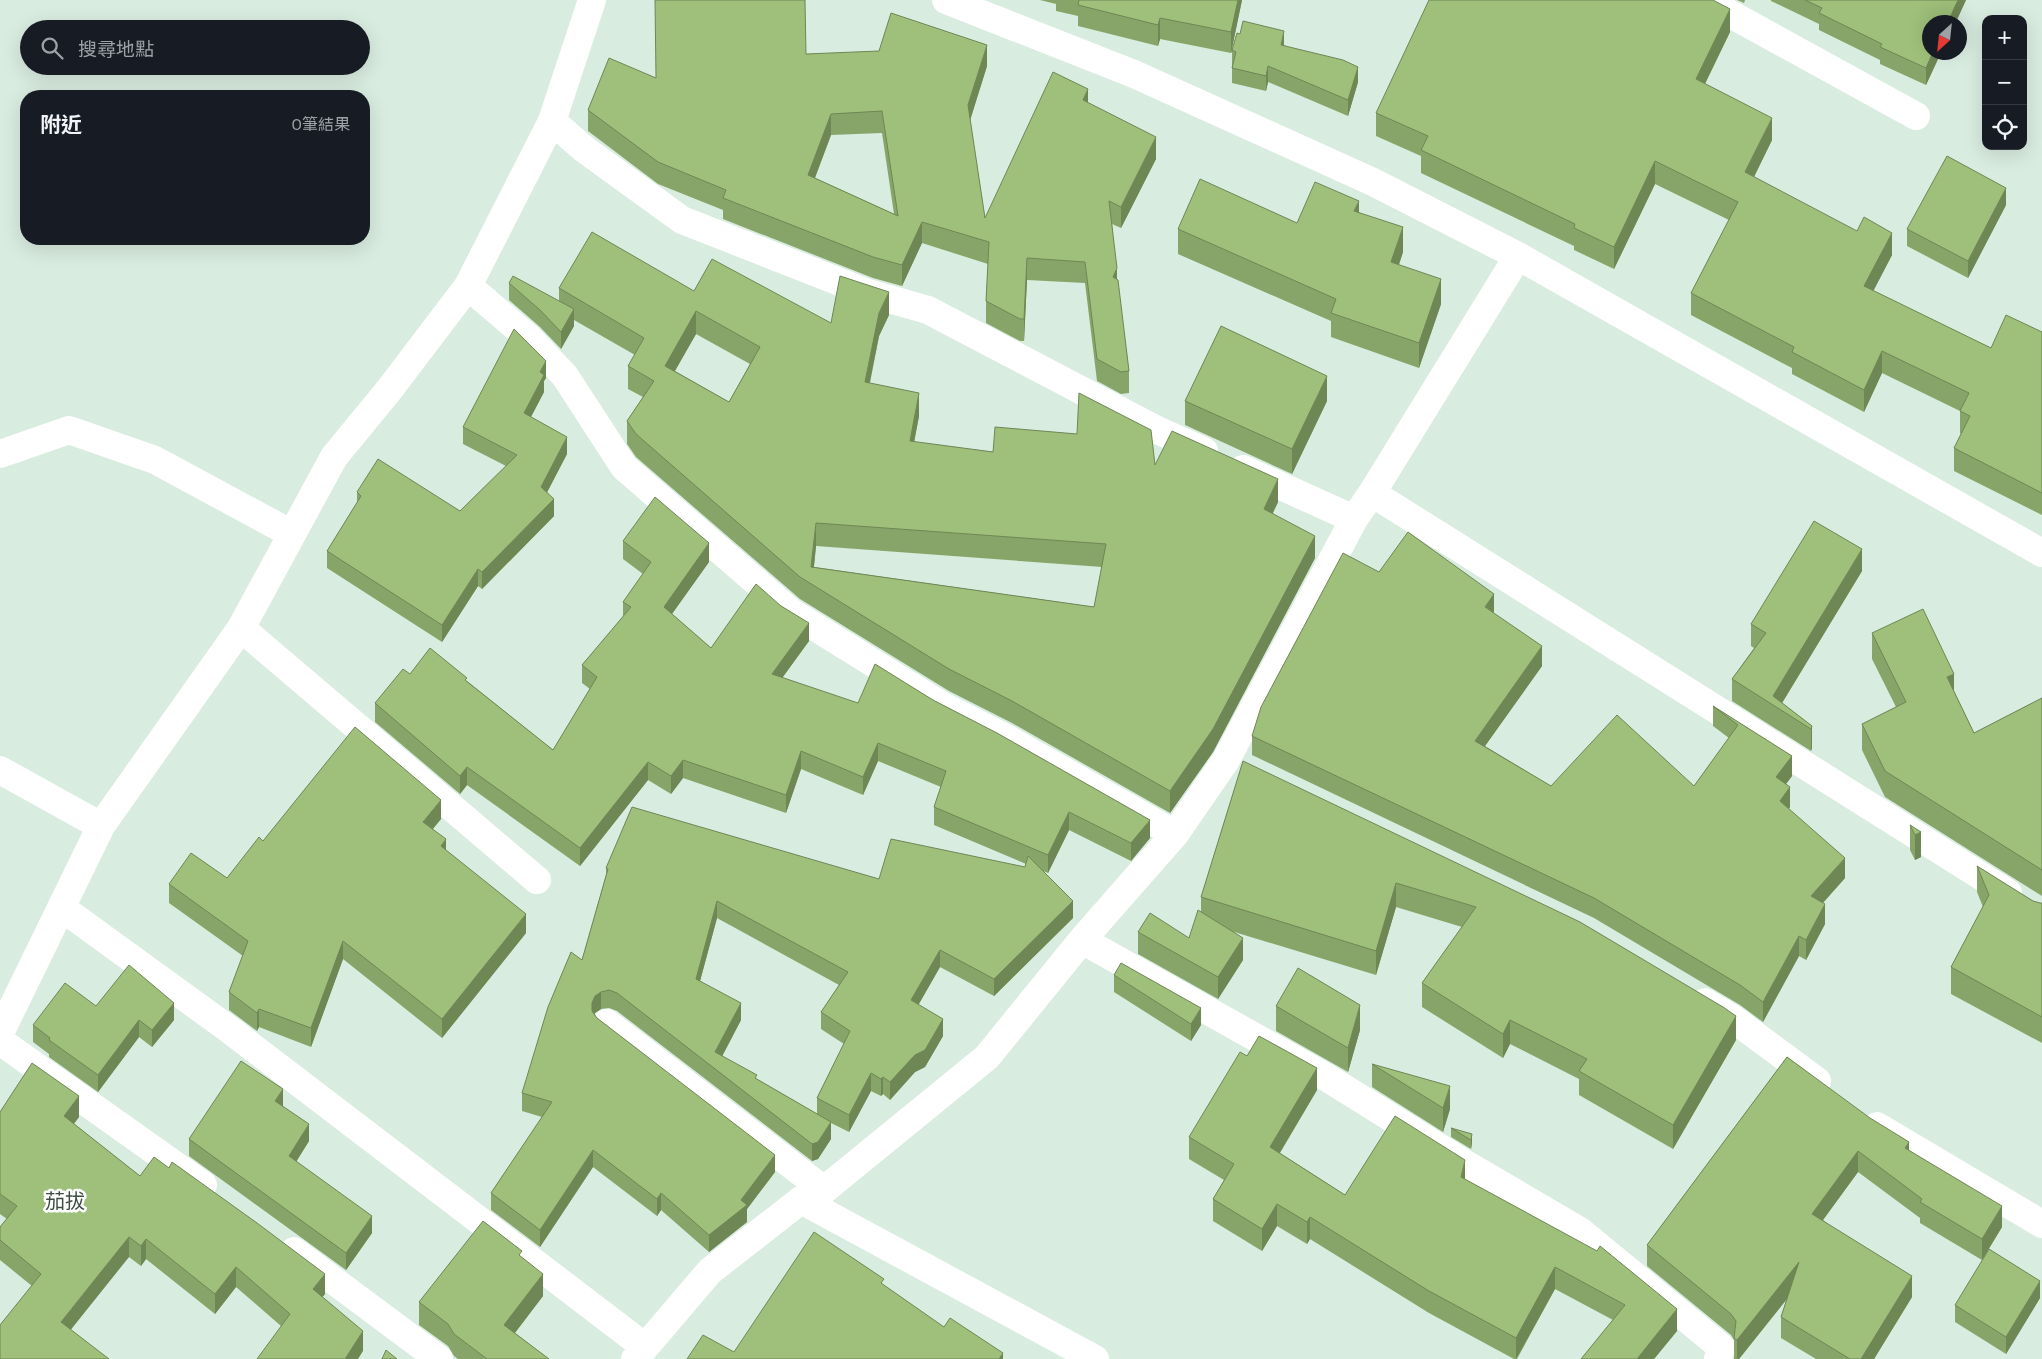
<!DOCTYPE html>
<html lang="zh-TW">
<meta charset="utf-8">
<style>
:root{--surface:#171b24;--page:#20242c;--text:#f1f3f6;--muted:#9ea1a6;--line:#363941}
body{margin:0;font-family:Commissioner,"Noto Sans TC",sans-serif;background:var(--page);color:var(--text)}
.controls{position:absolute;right:15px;top:15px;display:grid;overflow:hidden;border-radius:10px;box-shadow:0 5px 20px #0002}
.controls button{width:45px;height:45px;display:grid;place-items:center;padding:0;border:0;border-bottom:1px solid var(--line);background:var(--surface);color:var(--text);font:25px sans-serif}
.compass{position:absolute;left:1922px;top:15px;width:45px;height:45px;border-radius:50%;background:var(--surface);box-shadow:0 5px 20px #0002;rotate:207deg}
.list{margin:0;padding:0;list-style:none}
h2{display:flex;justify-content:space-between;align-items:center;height:65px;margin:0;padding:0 20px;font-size:21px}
h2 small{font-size:16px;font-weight:400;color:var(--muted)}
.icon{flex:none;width:28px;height:28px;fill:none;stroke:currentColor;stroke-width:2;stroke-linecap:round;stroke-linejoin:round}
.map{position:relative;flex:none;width:2042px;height:1359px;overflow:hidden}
.search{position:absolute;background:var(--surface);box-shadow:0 5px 20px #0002;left:20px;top:20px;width:350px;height:55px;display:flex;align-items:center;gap:12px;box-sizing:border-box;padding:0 18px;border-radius:28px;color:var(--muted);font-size:19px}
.panel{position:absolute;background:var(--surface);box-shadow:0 5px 20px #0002;left:20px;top:90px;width:350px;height:155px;border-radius:20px}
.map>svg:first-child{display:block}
</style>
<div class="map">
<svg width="2042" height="1359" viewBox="0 0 2042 1359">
<rect width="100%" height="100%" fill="#d9ece0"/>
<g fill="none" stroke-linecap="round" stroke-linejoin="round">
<path stroke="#fff" stroke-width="28" d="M 946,0 L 1134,74 L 1373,182 L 1518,256 L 2042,553
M 1705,0 L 1916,116
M 552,121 L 584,149 L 682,220 L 868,293 L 928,310 L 1155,429 L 1204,451
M 468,286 L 530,339 L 565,376 L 624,467 L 791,612 L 941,705 L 1004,737 L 1175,834
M 0,454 L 69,430 L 155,460 L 292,534
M 1243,469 L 1354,519
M 1372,493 L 2008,893
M 241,628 L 537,880
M 0,770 L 101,826
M 62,908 L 230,1030 L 645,1347
M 1082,940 L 1326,1077 L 1464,1163 L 1580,1231 L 1721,1347 L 1718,1359
M 1705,1002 L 1732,1018 L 1817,1081
M 607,1023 L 824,1190
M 0,1033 L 101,826 L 241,628 L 334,457 L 389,390 L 468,286 L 552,121 L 592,0
M 0,1041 L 203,1185
M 1877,1126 L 2042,1224
M 801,1200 L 1095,1359
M 294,1251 L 439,1359
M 635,1359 L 710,1271 L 801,1200 L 824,1190 L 987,1057 L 1082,940 L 1175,834 L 1226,760 L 1354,519 L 1372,493 L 1518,256"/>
</g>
<path fill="#88a569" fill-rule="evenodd" d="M 1040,0 L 1242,0 L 1232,48 L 1284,45 L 1358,82 L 1348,116 L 1268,82 L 1266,91 L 1232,83 L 1232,52 L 1231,53 L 1160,39 L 1158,46 L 1078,26 L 1078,16 L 1056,11 L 1056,4 Z
M 1737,0 L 1745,0 L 1744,3 Z
M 1771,0 L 1966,0 L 1926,85 L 1880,64 L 1880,60 L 1819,30 L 1819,24 L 1771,1 Z
M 1730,32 L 1705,84 L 1772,140 L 1754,177 L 1892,255 L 1873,291 L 1991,348 L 2042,332 L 2042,515 L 1954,471 L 1954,448 L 1961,434 L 1960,433 L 1960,411 L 1882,373 L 1864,412 L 1792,374 L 1792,368 L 1691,315 L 1691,293 L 1729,220 L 1655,184 L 1614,269 L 1574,250 L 1574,246 L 1421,173 L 1421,156 L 1376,136 L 1376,113 Z
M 806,54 L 987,66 L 970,120 L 985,218 L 1088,103 L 1156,159 L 1121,228 L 1112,224 L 1117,279 L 1129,371 L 1129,393 L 1121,394 L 1097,381 L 1085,283 L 1027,280 L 1024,341 L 1020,341 L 986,323 L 986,301 L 988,264 L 922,243 L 902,286 L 873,278 L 723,219 L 723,210 L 658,184 L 588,131 L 588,110 L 656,78 ZM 882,133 L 894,214 L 815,178 L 831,135 Z
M 2006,205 L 1968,278 L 1907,246 L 1907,229 Z
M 1359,212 L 1403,252 L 1399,265 L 1441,304 L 1419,368 L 1331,337 L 1331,321 L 1178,254 L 1178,229 L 1297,223 Z
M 509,283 L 559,301 L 559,288 L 694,291 L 831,323 L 889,315 L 879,336 L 870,383 L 919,416 L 914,442 L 993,452 L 1155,465 L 1278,502 L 1273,513 L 1315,558 L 1213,752 L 1170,813 L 1012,723 L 949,691 L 800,599 L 636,457 L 627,444 L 627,421 L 643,397 L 628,389 L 628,366 L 635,355 L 574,320 L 574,326 L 561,349 L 540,327 L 509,300 ZM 696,334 L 750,364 L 729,402 L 675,371 ZM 816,546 L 1102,567 L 1094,607 L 814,567 Z
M 546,378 L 544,381 L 544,392 L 531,417 L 567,454 L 547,492 L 554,516 L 482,589 L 478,586 L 442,642 L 327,568 L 327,551 L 357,503 L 357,492 L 460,511 L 506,466 L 463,444 L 463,427 Z
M 1185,401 L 1327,401 L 1292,474 L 1185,425 Z
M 623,541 L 709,562 L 672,614 L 711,648 L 809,641 L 782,678 L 1150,838 L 1131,861 L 1069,830 L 1048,873 L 1043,871 L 1073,918 L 994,996 L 940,967 L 918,1005 L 943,1036 L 925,1067 L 915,1072 L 890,1100 L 883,1094 L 881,1096 L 871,1091 L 849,1132 L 831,1123 L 831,1139 L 818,1159 L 812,1161 L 617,1011 L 609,1008 L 601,1009 L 595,1013 L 594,1014 L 597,1018 L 775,1172 L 747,1209 L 747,1222 L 709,1252 L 661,1210 L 657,1216 L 593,1167 L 540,1247 L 491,1210 L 491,1193 L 542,1117 L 522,1111 L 522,1093 L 582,960 L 606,875 L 606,868 L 879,879 L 1025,867 L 1026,864 L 934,825 L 934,807 L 941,787 L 878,761 L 863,795 L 801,769 L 786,813 L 683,778 L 671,794 L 648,780 L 580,866 L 467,785 L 460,794 L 375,722 L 375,703 L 410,674 L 467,681 L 553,750 L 590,689 L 582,683 L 582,665 L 623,617 L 623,602 L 643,574 L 623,559 ZM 717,918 L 839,985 L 821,1012 L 821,1029 L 844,1044 L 817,1098 L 817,1114 L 757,1079 L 722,1056 L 741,1020 L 700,981 Z
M 1862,571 L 1782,703 L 1812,726 L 1812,748 L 1811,751 L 1732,701 L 1732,679 L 1754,648 L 1751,646 L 1751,624 Z
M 1379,572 L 1494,613 L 1542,666 L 1485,746 L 1551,786 L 1694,786 L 1729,738 L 1713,726 L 1713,706 L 1792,756 L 1792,776 L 1786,784 L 1790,807 L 1789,809 L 1845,878 L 1823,903 L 1825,924 L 1806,960 L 1799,956 L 1763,1022 L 1740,1005 L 1594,918 L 1252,755 L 1252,736 Z
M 1872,633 L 1954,691 L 1974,733 L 2042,698 L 2042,896 L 1885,797 L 1862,750 L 1862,724 L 1896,707 L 1872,659 Z
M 1243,761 L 1736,1040 L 1673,1149 L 1579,1095 L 1579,1079 L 1510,1044 L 1503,1058 L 1422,1007 L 1422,983 L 1462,927 L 1396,907 L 1376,975 L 1231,931 L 1243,960 L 1218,999 L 1138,954 L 1138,932 L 1189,938 L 1201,912 L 1201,897 Z
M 441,819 L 433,829 L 446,850 L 526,933 L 442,1038 L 343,959 L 311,1047 L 259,1027 L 257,1031 L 229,1010 L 229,992 L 243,956 L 169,903 L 169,884 L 227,878 L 263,841 Z
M 1910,825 L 1921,832 L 1921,857 L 1915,860 L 1910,850 Z
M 1977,866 L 2033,901 L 2040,903 L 2042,903 L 2042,1043 L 1951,994 L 1951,967 L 1983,907 L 1977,892 Z
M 1114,975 L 1201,1025 L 1191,1041 L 1114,992 Z
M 96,1006 L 174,1020 L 152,1047 L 139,1037 L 98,1092 L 49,1057 L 49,1054 L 33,1042 L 33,1025 Z
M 1276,1006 L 1360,1030 L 1348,1072 L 1276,1031 Z
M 1247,1056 L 1317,1090 L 1280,1153 L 1345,1195 L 1465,1179 L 1677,1331 L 1654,1359 L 1581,1359 L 1613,1320 L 1555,1289 L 1517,1359 L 1514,1359 L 1429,1313 L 1310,1239 L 1307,1244 L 1277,1226 L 1262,1251 L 1213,1221 L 1213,1199 L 1224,1180 L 1189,1159 L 1189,1137 Z
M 1787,1057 L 1909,1150 L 2002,1227 L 1982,1260 L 1920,1223 L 1920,1218 L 1858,1172 L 1823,1220 L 1912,1297 L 1874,1359 L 1816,1359 L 1781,1338 L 1781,1317 L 1787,1298 L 1739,1359 L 1734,1359 L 1734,1340 L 1731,1335 L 1647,1266 L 1647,1245 Z
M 1372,1064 L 1450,1109 L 1443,1132 L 1372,1087 Z
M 283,1106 L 309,1141 L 296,1162 L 372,1233 L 346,1270 L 189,1156 L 189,1139 Z
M 0,1112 L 79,1117 L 74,1124 L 140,1176 L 325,1294 L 322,1297 L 363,1351 L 281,1326 L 236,1287 L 215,1314 L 146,1259 L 141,1266 L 129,1257 L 0,1359 L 32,1286 L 0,1260 L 0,1227 L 7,1219 L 0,1214 Z
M 1451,1128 L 1472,1134 L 1472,1143 L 1471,1149 L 1451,1137 Z
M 522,1258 L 543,1296 L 515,1333 L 549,1359 L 458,1359 L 454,1356 L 448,1346 L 419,1325 L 419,1302 Z
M 2040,1298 L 2006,1354 L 1955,1322 L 1955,1305 Z"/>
<path fill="#6f8655" d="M 1238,0 L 1242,0 L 1231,53 L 1231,32 Z
M 1958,0 L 1966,0 L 1956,22 L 1948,22 Z
M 1730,9 L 1730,32 L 1696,102 L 1696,79 Z
M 1160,18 L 1160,39 L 1158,46 L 1158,25 Z
M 1284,31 L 1284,47 L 1281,45 Z
M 987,45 L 987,66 L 968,127 L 968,105 Z
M 1933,52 L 1941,52 L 1926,85 L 1926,68 Z
M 1268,66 L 1268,82 L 1266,91 L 1266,76 Z
M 1358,67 L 1358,82 L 1348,116 L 1348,100 Z
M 1088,89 L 1088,111 L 1083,100 Z
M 831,114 L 831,135 L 808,196 L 808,175 Z
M 1772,118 L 1772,140 L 1745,195 L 1745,172 Z
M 1156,137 L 1156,159 L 1121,228 L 1121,207 Z
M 1655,161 L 1655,184 L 1614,269 L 1614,247 Z
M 2006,188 L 2006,205 L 1968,278 L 1968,261 Z
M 1359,201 L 1359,226 L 1354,211 Z
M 922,222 L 922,243 L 902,286 L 902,265 Z
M 1403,227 L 1403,252 L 1391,287 L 1391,262 Z
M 1892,233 L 1892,255 L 1864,309 L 1864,286 Z
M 1027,258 L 1027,280 L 1024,341 L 1024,319 Z
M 1117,268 L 1117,290 L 1113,277 Z
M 1441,279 L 1441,304 L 1419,368 L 1419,343 Z
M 889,292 L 889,315 L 879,336 L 865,405 L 865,382 L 879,313 Z
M 574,309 L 574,326 L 561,349 L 561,332 Z
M 696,311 L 696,334 L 665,388 L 665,366 Z
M 1882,351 L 1882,373 L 1864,412 L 1864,390 Z
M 546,361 L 546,378 L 544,381 L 544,392 L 524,430 L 524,413 L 540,372 Z
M 1327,376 L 1327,401 L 1292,474 L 1292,449 Z
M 919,393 L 919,416 L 910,464 L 910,441 Z
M 567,437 L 567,454 L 541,504 L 541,487 Z
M 1278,479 L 1278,502 L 1264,531 L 1264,509 Z
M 554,499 L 554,516 L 482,589 L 482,572 Z
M 816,523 L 816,546 L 812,584 L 811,567 Z
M 1315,536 L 1315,558 L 1213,752 L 1170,813 L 1170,791 Z
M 709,543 L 709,562 L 664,625 L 664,607 Z
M 1862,549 L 1862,571 L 1779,708 L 1773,696 Z
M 478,569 L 478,586 L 442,642 L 442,625 Z
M 1494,594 L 1494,613 L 1485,607 Z
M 809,623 L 809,641 L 772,692 L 772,674 Z
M 1542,646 L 1542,666 L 1475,760 L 1475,741 Z
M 1954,674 L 1954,700 L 1947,677 Z
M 1812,726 L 1812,748 L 1811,751 L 1811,729 Z
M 878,743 L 878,761 L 863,795 L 863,777 Z
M 801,751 L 801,769 L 786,813 L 786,795 Z
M 1792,756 L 1792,776 L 1776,797 L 1776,777 Z
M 683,760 L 683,778 L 671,794 L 671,776 Z
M 648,762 L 648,780 L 580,866 L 580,848 Z
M 467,767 L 467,785 L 460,794 L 460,776 Z
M 1790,787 L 1790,807 L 1780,821 L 1780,801 Z
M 441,800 L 441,819 L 423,840 L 423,822 Z
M 1069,812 L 1069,830 L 1048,873 L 1048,855 Z
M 1150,820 L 1150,838 L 1131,861 L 1131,843 Z
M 1921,832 L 1921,857 L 1915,860 L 1915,835 Z
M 446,839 L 446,858 L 441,846 Z
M 1845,858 L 1845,878 L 1811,916 L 1811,896 Z
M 1396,883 L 1396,907 L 1376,975 L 1376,951 Z
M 717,901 L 717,918 L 696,996 L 696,979 Z
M 1073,901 L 1073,918 L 994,996 L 994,979 Z
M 1825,904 L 1825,924 L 1806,960 L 1806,940 Z
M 526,914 L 526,933 L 442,1038 L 442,1019 Z
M 1799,936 L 1799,956 L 1763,1022 L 1763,1002 Z
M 1243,938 L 1243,960 L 1218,999 L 1218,977 Z
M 343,941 L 343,959 L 311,1047 L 311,1028 Z
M 940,950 L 940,967 L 911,1018 L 911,1000 Z
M 601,992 L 601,1009 L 595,1013 L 592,1020 L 592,1003 L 595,996 Z
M 174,1003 L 174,1020 L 152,1047 L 152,1030 Z
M 741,1003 L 741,1020 L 715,1070 L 715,1052 Z
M 1360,1005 L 1360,1030 L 1348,1072 L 1348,1048 Z
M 1201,1008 L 1201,1025 L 1191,1041 L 1191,1024 Z
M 259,1009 L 259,1027 L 257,1031 L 257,1013 Z
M 1736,1016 L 1736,1040 L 1673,1149 L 1673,1125 Z
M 943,1019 L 943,1036 L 925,1067 L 915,1072 L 890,1100 L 890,1082 Z
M 139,1020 L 139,1037 L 98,1092 L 98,1075 Z
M 1510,1020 L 1510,1044 L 1503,1058 L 1503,1034 Z
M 1317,1068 L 1317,1090 L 1270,1169 L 1270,1147 Z
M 871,1073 L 871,1091 L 849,1132 L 849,1115 Z
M 883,1077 L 883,1094 L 881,1096 L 881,1079 Z
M 1450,1086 L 1450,1109 L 1443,1132 L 1443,1108 Z
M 283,1089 L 283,1106 L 275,1118 L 275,1101 Z
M 79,1096 L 79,1117 L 64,1136 L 64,1116 Z
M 831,1122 L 831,1139 L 818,1159 L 812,1161 L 812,1144 Z
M 309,1124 L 309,1141 L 289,1173 L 289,1156 Z
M 1472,1134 L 1472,1143 L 1471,1149 L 1471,1140 Z
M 1909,1142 L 1909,1163 L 1905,1148 Z
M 593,1150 L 593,1167 L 540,1247 L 540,1230 Z
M 1858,1151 L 1858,1172 L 1812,1235 L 1812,1214 Z
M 775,1155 L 775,1172 L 747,1209 L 747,1222 L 709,1252 L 709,1235 L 741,1200 Z
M 1465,1160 L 1465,1181 L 1461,1177 Z
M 661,1193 L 661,1210 L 657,1216 L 657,1199 Z
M 1277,1204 L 1277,1226 L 1262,1251 L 1262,1229 Z
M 2002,1206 L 2002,1227 L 1982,1260 L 1982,1239 Z
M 372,1216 L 372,1233 L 346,1270 L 346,1253 Z
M 1310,1217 L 1310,1239 L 1307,1244 L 1307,1222 Z
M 129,1237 L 129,1257 L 61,1342 L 61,1322 Z
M 146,1239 L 146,1259 L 141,1266 L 141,1246 Z
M 1799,1262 L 1799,1284 L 1739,1359 L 1737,1359 L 1737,1340 Z
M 236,1267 L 236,1287 L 215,1314 L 215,1294 Z
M 1555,1267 L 1555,1289 L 1516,1359 L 1516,1338 Z
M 325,1274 L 325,1294 L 313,1309 L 313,1289 Z
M 543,1274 L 543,1296 L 504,1347 L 504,1325 Z
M 1912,1276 L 1912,1297 L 1874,1359 L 1861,1359 Z
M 2040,1281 L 2040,1298 L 2006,1354 L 2006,1337 Z
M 1677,1309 L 1677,1331 L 1654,1359 L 1637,1359 Z
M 363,1331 L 363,1351 L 358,1359 L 345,1359 Z
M 1003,1353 L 1003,1359 L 999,1359 Z"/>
<path fill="#9ec07a" stroke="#6f8655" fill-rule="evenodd" d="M 655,0 L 805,0 L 806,54 L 879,51 L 891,13 L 987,45 L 968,105 L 985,218 L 1053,72 L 1088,89 L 1083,100 L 1156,137 L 1121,207 L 1109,201 L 1117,268 L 1113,277 L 1118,280 L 1129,371 L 1121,372 L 1097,359 L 1085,262 L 1027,258 L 1024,319 L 1020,319 L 986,301 L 989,242 L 922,222 L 902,265 L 873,257 L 723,198 L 726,190 L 658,162 L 588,110 L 609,58 L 656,78 ZM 882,111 L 898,216 L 808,175 L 831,114 Z
M 1079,0 L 1238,0 L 1231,32 L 1160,18 L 1158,25 L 1078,5 Z
M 1429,0 L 1713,0 L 1730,9 L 1696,79 L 1772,118 L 1745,172 L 1857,231 L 1864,217 L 1892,233 L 1864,286 L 1991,348 L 2006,315 L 2042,332 L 2042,493 L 1954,448 L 1970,416 L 1960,411 L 1969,393 L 1882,351 L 1864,390 L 1792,352 L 1794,347 L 1691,293 L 1738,202 L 1655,161 L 1614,247 L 1574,228 L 1575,224 L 1421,150 L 1428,136 L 1376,113 Z
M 1805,0 L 1958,0 L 1948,22 L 1930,22 L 1930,52 L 1933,52 L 1926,68 L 1880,47 L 1882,44 L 1819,13 L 1822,8 Z
M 1243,21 L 1284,31 L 1281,45 L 1343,60 L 1358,67 L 1348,100 L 1268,66 L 1266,76 L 1232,68 L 1236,52 L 1232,50 L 1237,33 L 1240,34 Z
M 1947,156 L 2006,188 L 1968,261 L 1907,229 Z
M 1200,179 L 1297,223 L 1315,182 L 1359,201 L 1354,211 L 1403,227 L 1391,262 L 1441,279 L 1419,343 L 1331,313 L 1336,299 L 1178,229 Z
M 592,232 L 694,291 L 712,259 L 831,323 L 840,276 L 889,292 L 879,313 L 865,382 L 919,393 L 910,441 L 993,452 L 995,427 L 1077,434 L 1079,393 L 1151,430 L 1155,465 L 1172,431 L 1278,479 L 1264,509 L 1315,536 L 1213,729 L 1170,791 L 1012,701 L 949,669 L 800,577 L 636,434 L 627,421 L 654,381 L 628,366 L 644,338 L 559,288 ZM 696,311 L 760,347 L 729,402 L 665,366 ZM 816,523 L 1106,544 L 1094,607 L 811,567 Z
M 513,276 L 574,309 L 561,332 L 540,310 L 509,283 Z
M 1221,326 L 1327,376 L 1292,449 L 1185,401 Z
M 514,329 L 546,361 L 540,372 L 544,375 L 524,413 L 567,437 L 541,487 L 554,499 L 482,572 L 478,569 L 442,625 L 327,551 L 361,496 L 357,492 L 378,459 L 460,511 L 517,455 L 463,427 Z
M 655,497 L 709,543 L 664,607 L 711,648 L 756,584 L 781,606 L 809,623 L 772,674 L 858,703 L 875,664 L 933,700 L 997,733 L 1150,820 L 1131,843 L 1069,812 L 1048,855 L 934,807 L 946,771 L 878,743 L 863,777 L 801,751 L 786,795 L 683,760 L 671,776 L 648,762 L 580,848 L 467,767 L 460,776 L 375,703 L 403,669 L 410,674 L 430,648 L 467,678 L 465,680 L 553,750 L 597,677 L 582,665 L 631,607 L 623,602 L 651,562 L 623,541 Z
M 1814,521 L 1862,549 L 1773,696 L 1812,726 L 1811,729 L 1732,679 L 1766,633 L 1751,624 Z
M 1408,532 L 1494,594 L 1485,607 L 1542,646 L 1475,741 L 1551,786 L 1617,715 L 1694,786 L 1738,725 L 1713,706 L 1792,756 L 1776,777 L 1790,787 L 1780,801 L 1845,858 L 1811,896 L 1825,904 L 1806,940 L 1799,936 L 1763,1002 L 1740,985 L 1594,898 L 1252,736 L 1261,707 L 1343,553 L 1379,572 Z
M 1923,609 L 1954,674 L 1947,677 L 1974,733 L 2042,698 L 2042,870 L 1885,771 L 1862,724 L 1906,702 L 1872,633 Z
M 355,727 L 441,800 L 423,822 L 446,839 L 441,846 L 526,914 L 442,1019 L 343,941 L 311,1028 L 259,1009 L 257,1013 L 229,992 L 248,941 L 169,884 L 191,853 L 227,878 L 259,837 L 263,841 Z
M 1243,761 L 1580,922 L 1723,1007 L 1736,1016 L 1673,1125 L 1579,1071 L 1587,1059 L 1510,1020 L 1503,1034 L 1422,983 L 1476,907 L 1396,883 L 1376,951 L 1201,897 Z
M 632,807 L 879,879 L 891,839 L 1025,867 L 1028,856 L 1073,901 L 994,979 L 940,950 L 911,1000 L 943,1019 L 925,1050 L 915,1055 L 890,1082 L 883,1077 L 881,1079 L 871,1073 L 849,1115 L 817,1098 L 850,1031 L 821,1012 L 848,972 L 717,901 L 696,979 L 741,1003 L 715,1052 L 757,1075 L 755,1078 L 831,1122 L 818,1142 L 812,1144 L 617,993 L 609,990 L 601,992 L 595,996 L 592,1003 L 592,1011 L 597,1018 L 775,1155 L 741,1200 L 747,1205 L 709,1235 L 661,1193 L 657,1199 L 593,1150 L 540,1230 L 491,1193 L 552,1102 L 522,1093 L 548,1007 L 571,952 L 582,960 L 608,869 L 606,868 Z
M 1910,825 L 1921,832 L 1915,835 Z
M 1977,866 L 2033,901 L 2040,903 L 2042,903 L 2042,1017 L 1951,967 L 1989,895 Z
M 1198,910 L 1243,938 L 1218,977 L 1138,932 L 1150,913 L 1189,938 Z
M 1121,963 L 1201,1008 L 1191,1024 L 1114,975 Z
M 129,965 L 174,1003 L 152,1030 L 139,1020 L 98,1075 L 49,1040 L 50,1038 L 33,1025 L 65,983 L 96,1006 Z
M 1298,968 L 1360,1005 L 1348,1048 L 1276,1006 Z
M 1259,1036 L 1317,1068 L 1270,1147 L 1345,1195 L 1395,1116 L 1465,1160 L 1461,1177 L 1597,1251 L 1600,1246 L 1677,1309 L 1637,1359 L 1581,1359 L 1625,1305 L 1555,1267 L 1516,1338 L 1429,1291 L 1310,1217 L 1307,1222 L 1277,1204 L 1262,1229 L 1213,1199 L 1234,1164 L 1189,1137 L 1240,1052 L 1247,1056 Z
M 1787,1057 L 1870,1118 L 1909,1142 L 1905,1148 L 2002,1206 L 1982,1239 L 1920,1202 L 1922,1199 L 1858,1151 L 1812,1214 L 1912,1276 L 1861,1359 L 1850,1359 L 1781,1317 L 1799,1262 L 1737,1340 L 1734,1338 L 1736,1321 L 1731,1314 L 1647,1245 Z
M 241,1061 L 283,1089 L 275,1101 L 309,1124 L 289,1156 L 372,1216 L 346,1253 L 189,1139 Z
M 32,1063 L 79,1096 L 64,1116 L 140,1176 L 154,1157 L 169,1168 L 172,1162 L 257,1223 L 325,1274 L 313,1289 L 363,1331 L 345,1359 L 257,1359 L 290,1314 L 236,1267 L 215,1294 L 146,1239 L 141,1246 L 129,1237 L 61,1322 L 109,1359 L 0,1359 L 0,1325 L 41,1274 L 0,1240 L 0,1227 L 17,1206 L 0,1194 L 0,1112 Z
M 1372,1064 L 1450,1086 L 1443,1108 Z
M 1451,1128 L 1472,1134 L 1471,1140 Z
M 483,1221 L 522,1251 L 519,1255 L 543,1274 L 504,1325 L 549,1359 L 487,1359 L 454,1334 L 448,1324 L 419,1302 Z
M 814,1232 L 884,1279 L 881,1283 L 944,1327 L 950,1318 L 1003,1353 L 999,1359 L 687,1359 L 703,1335 L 734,1352 Z
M 1989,1249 L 2040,1281 L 2006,1337 L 1955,1305 Z
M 386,1350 L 397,1359 L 382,1359 Z"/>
<g text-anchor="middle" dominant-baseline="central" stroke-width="5" stroke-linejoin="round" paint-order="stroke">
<g font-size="20" fill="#3d4d43" stroke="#fff">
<text x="65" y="1200">茄拔</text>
</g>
</g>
</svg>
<div class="controls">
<button>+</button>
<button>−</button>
<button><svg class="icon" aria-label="locate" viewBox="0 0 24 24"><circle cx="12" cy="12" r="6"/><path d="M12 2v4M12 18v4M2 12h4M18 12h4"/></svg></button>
</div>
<svg class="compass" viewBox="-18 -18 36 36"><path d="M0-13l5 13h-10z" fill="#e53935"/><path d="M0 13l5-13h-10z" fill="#9ea1a6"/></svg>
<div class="search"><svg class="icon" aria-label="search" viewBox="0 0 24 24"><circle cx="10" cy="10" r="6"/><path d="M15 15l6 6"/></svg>搜尋地點</div>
<section class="panel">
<h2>附近<small>0筆結果</small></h2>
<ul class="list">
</ul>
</section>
</div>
